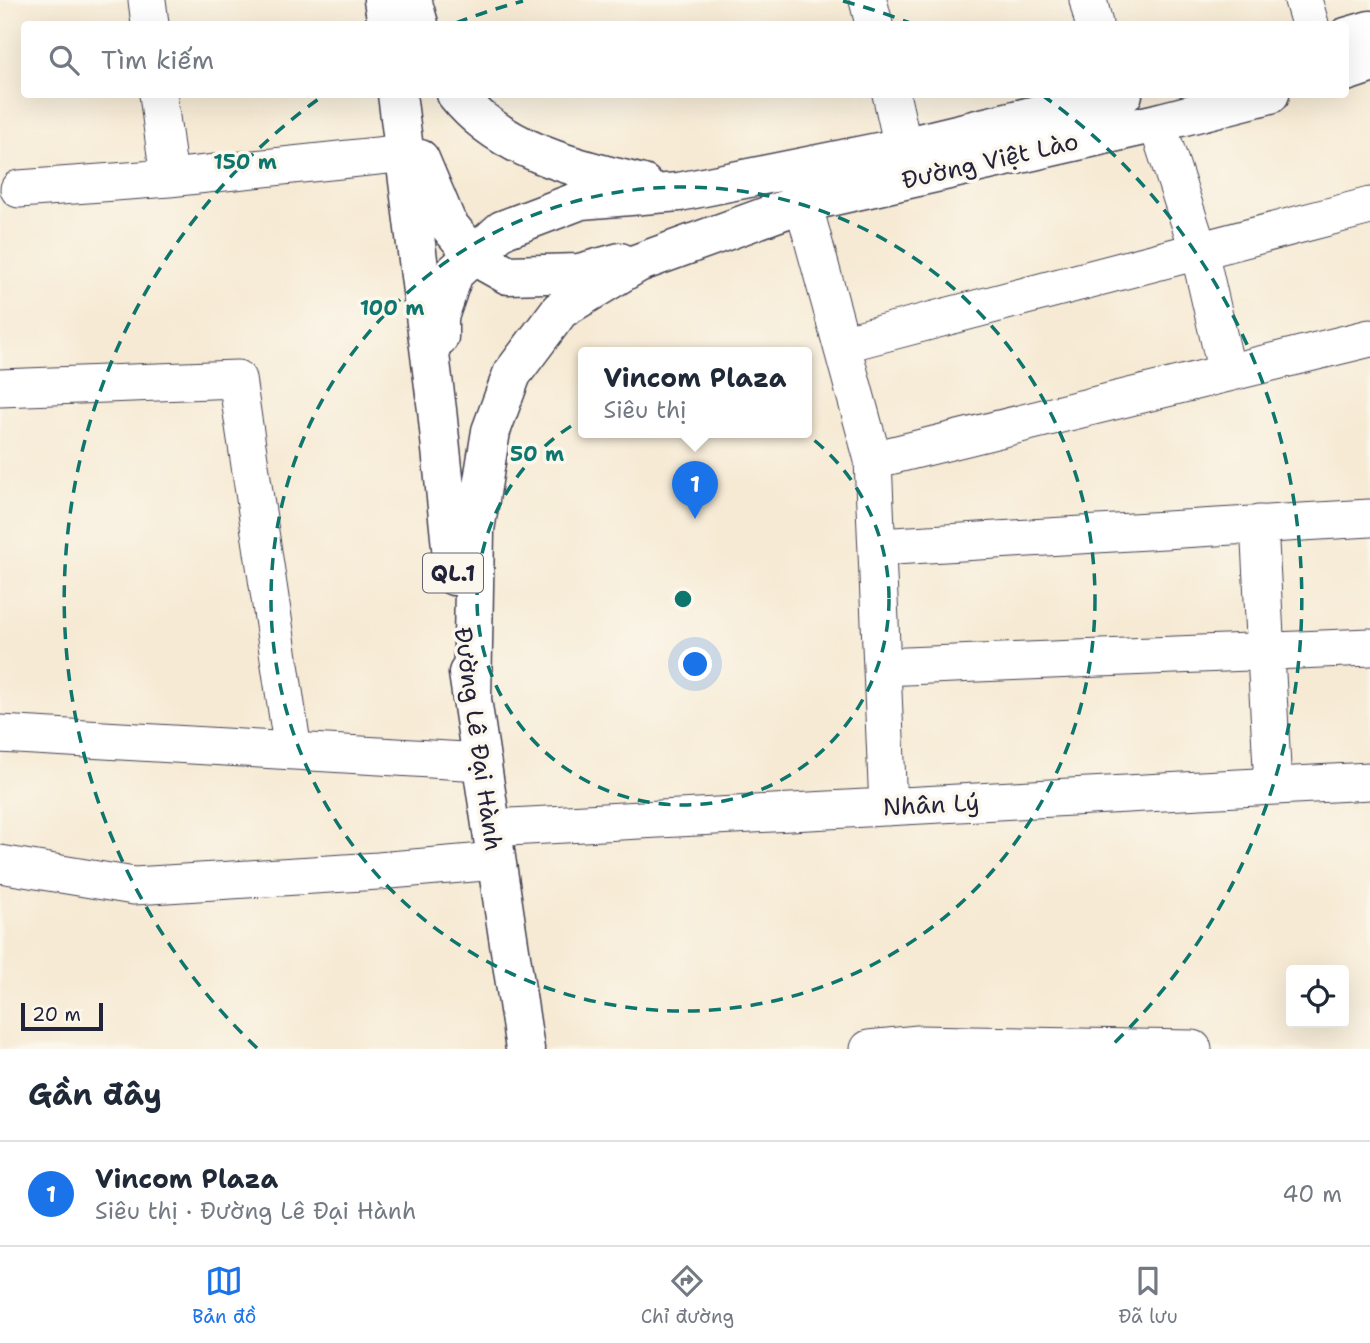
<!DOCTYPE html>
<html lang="vi">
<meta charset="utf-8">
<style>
:root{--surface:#fff;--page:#f6f6f7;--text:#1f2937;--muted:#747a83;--line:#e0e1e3;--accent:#1a73e8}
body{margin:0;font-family:"Shantell Sans",sans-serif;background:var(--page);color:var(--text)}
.controls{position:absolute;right:21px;bottom:21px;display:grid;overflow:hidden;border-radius:7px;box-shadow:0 7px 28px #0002}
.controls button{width:63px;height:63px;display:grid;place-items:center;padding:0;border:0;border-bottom:2px solid var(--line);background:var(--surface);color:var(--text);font:35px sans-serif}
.scale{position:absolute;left:21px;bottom:18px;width:82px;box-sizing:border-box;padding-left:7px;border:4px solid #22223b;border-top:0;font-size:19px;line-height:24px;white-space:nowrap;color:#22223b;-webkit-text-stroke:5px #fbf7ec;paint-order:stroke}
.you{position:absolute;left:696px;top:665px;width:24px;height:24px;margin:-18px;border:5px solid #fff;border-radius:50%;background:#1a73e8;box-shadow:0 0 0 10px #1a73e833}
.badge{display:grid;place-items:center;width:46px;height:46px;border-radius:50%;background:var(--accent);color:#fff;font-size:23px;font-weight:700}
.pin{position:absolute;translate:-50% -58px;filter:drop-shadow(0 2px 4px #0008)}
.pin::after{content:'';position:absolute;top:37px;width:24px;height:21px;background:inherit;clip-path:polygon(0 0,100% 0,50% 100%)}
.popup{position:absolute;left:578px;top:347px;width:234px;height:91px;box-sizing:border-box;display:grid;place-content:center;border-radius:7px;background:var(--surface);filter:drop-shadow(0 2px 5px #0005);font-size:23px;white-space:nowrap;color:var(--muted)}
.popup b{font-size:26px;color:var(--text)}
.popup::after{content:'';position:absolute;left:50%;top:100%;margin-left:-14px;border:14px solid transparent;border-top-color:var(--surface)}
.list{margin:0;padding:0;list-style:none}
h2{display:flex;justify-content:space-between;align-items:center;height:91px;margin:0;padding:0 28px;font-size:30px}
h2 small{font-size:23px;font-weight:400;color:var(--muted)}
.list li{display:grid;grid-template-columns:46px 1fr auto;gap:21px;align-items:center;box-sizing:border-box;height:105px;padding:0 28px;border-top:2px solid var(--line)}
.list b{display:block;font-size:26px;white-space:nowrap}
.list p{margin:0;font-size:23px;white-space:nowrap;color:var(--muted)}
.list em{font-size:23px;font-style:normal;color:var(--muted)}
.icon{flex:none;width:38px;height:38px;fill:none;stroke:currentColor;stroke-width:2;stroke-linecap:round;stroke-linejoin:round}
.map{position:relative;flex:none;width:1370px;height:1049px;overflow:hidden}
.search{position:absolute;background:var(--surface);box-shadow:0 7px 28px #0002;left:21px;right:21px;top:21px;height:77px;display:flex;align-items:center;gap:18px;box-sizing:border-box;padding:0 24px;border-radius:7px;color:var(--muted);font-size:26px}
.sheet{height:196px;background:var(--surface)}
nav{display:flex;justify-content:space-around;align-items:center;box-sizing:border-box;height:98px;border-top:2px solid var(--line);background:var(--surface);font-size:19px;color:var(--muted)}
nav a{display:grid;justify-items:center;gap:4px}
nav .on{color:var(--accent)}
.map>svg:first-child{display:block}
</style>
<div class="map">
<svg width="1370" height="1049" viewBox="0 0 1370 1049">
<rect width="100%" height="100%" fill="#fbf7ec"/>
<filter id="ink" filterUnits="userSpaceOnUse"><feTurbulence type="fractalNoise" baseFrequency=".0143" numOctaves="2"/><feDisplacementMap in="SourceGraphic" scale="14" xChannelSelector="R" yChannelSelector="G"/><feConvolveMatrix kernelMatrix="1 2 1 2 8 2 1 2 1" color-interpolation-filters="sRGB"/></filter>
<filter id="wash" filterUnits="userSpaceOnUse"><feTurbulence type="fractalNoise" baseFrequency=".00686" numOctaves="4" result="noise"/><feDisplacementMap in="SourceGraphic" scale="28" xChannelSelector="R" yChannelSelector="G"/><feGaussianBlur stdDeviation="1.57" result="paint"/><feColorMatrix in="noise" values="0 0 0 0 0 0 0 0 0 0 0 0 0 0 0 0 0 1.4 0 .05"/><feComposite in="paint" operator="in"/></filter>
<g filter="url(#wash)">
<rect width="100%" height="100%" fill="#f6ead4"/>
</g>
<g filter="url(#ink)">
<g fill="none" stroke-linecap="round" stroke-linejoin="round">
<g stroke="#424052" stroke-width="39">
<path id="minor" d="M 147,0 L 150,24
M 868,0 L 874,24
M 1088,0 L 1094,24
M 1303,0 L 1310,24
M 158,94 L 169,178
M 891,94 L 903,147
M 1157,123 L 1199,251 L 1227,373
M 19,189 L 169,178 L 406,153
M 803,203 L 873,460 L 888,807
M 842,344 L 1370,206
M 0,388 L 237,379 L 293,751
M 873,460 L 1370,338
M 1259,524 L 1273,786
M 877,547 L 1370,518
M 882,667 L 1370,647
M 0,734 L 482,762
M 491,828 L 1370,781
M 0,864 L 134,886 L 378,871 L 496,861
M 869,1049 L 918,1044 L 1193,1049"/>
</g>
<g stroke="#424052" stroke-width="41">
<path id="major" d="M 383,0 L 387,24
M 412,0 L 419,24
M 1346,37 L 1370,30
M 1346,72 L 1370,64
M 397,94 L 437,410 L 454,576
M 456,94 C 501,151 575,168 643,184
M 420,159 L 447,223 L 474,256 L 508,275 L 579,273 L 620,262
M 439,337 L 439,317 L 454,273 L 502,230 L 581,200 L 679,192 L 903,147 L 1123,94
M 468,673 L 525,1049
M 472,700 L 475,530 L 491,431 L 512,374 L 560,310 L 638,263 L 803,203 L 1157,123 L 1270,94"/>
</g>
<use href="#minor" stroke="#fff" stroke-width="37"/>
<use href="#major" stroke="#fff" stroke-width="38"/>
</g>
</g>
<g fill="none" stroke="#0f766e" stroke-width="3.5" stroke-dasharray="12 9">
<circle cx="683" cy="599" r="206"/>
<circle cx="683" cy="599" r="412"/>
<path d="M257 1048A619 619 0 0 1 324 95M456 23A619 619 0 0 1 523 1M843 1A619 619 0 0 1 910 23M1042 95A619 619 0 0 1 1109 1048"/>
</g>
<g text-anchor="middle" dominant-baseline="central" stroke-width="7" stroke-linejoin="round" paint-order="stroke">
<rect fill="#fbf7ec" stroke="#636270" stroke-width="2" x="423" y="553.5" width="60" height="39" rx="5"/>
<g font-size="23" font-weight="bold" fill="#22223b">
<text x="453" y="573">QL.1</text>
</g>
<g font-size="24" fill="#22223b" stroke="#fbf7ec">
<text transform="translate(990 161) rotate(-13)">Đường Việt Lào</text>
<text transform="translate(478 739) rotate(82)">Đường Lê Đại Hành</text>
<text transform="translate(931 805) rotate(-3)">Nhân Lý</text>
</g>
</g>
<circle cx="683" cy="599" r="10" fill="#0f766e" stroke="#fbf7ec" stroke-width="3.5"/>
<g font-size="21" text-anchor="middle" font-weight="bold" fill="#0f766e" stroke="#fbf7ec" stroke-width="7" stroke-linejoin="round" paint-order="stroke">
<text x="245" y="169">150 m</text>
<text x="392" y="315">100 m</text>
<text x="537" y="461">50 m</text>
</g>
</svg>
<div class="controls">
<button><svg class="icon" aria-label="locate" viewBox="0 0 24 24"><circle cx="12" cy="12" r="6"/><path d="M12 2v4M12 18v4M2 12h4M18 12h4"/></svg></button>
</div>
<div class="scale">20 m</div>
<div class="you"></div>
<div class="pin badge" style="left:695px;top:519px">1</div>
<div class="popup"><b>Vincom Plaza</b>Siêu thị</div>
<div class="search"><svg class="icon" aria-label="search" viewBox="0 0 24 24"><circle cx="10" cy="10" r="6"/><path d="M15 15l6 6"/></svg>Tìm kiếm</div>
</div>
<section class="sheet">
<h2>Gần đây<small></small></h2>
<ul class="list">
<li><span class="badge">1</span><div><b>Vincom Plaza</b><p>Siêu thị · Đường Lê Đại Hành</p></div><em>40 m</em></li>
</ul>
</section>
<nav>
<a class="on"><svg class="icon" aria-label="map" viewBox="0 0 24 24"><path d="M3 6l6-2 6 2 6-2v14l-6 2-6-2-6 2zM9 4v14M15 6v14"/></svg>Bản đồ</a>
<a><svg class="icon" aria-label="directions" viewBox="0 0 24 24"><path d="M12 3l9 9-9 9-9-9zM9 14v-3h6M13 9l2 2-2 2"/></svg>Chỉ đường</a>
<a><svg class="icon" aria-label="saved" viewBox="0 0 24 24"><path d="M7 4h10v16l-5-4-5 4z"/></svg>Đã lưu</a>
</nav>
